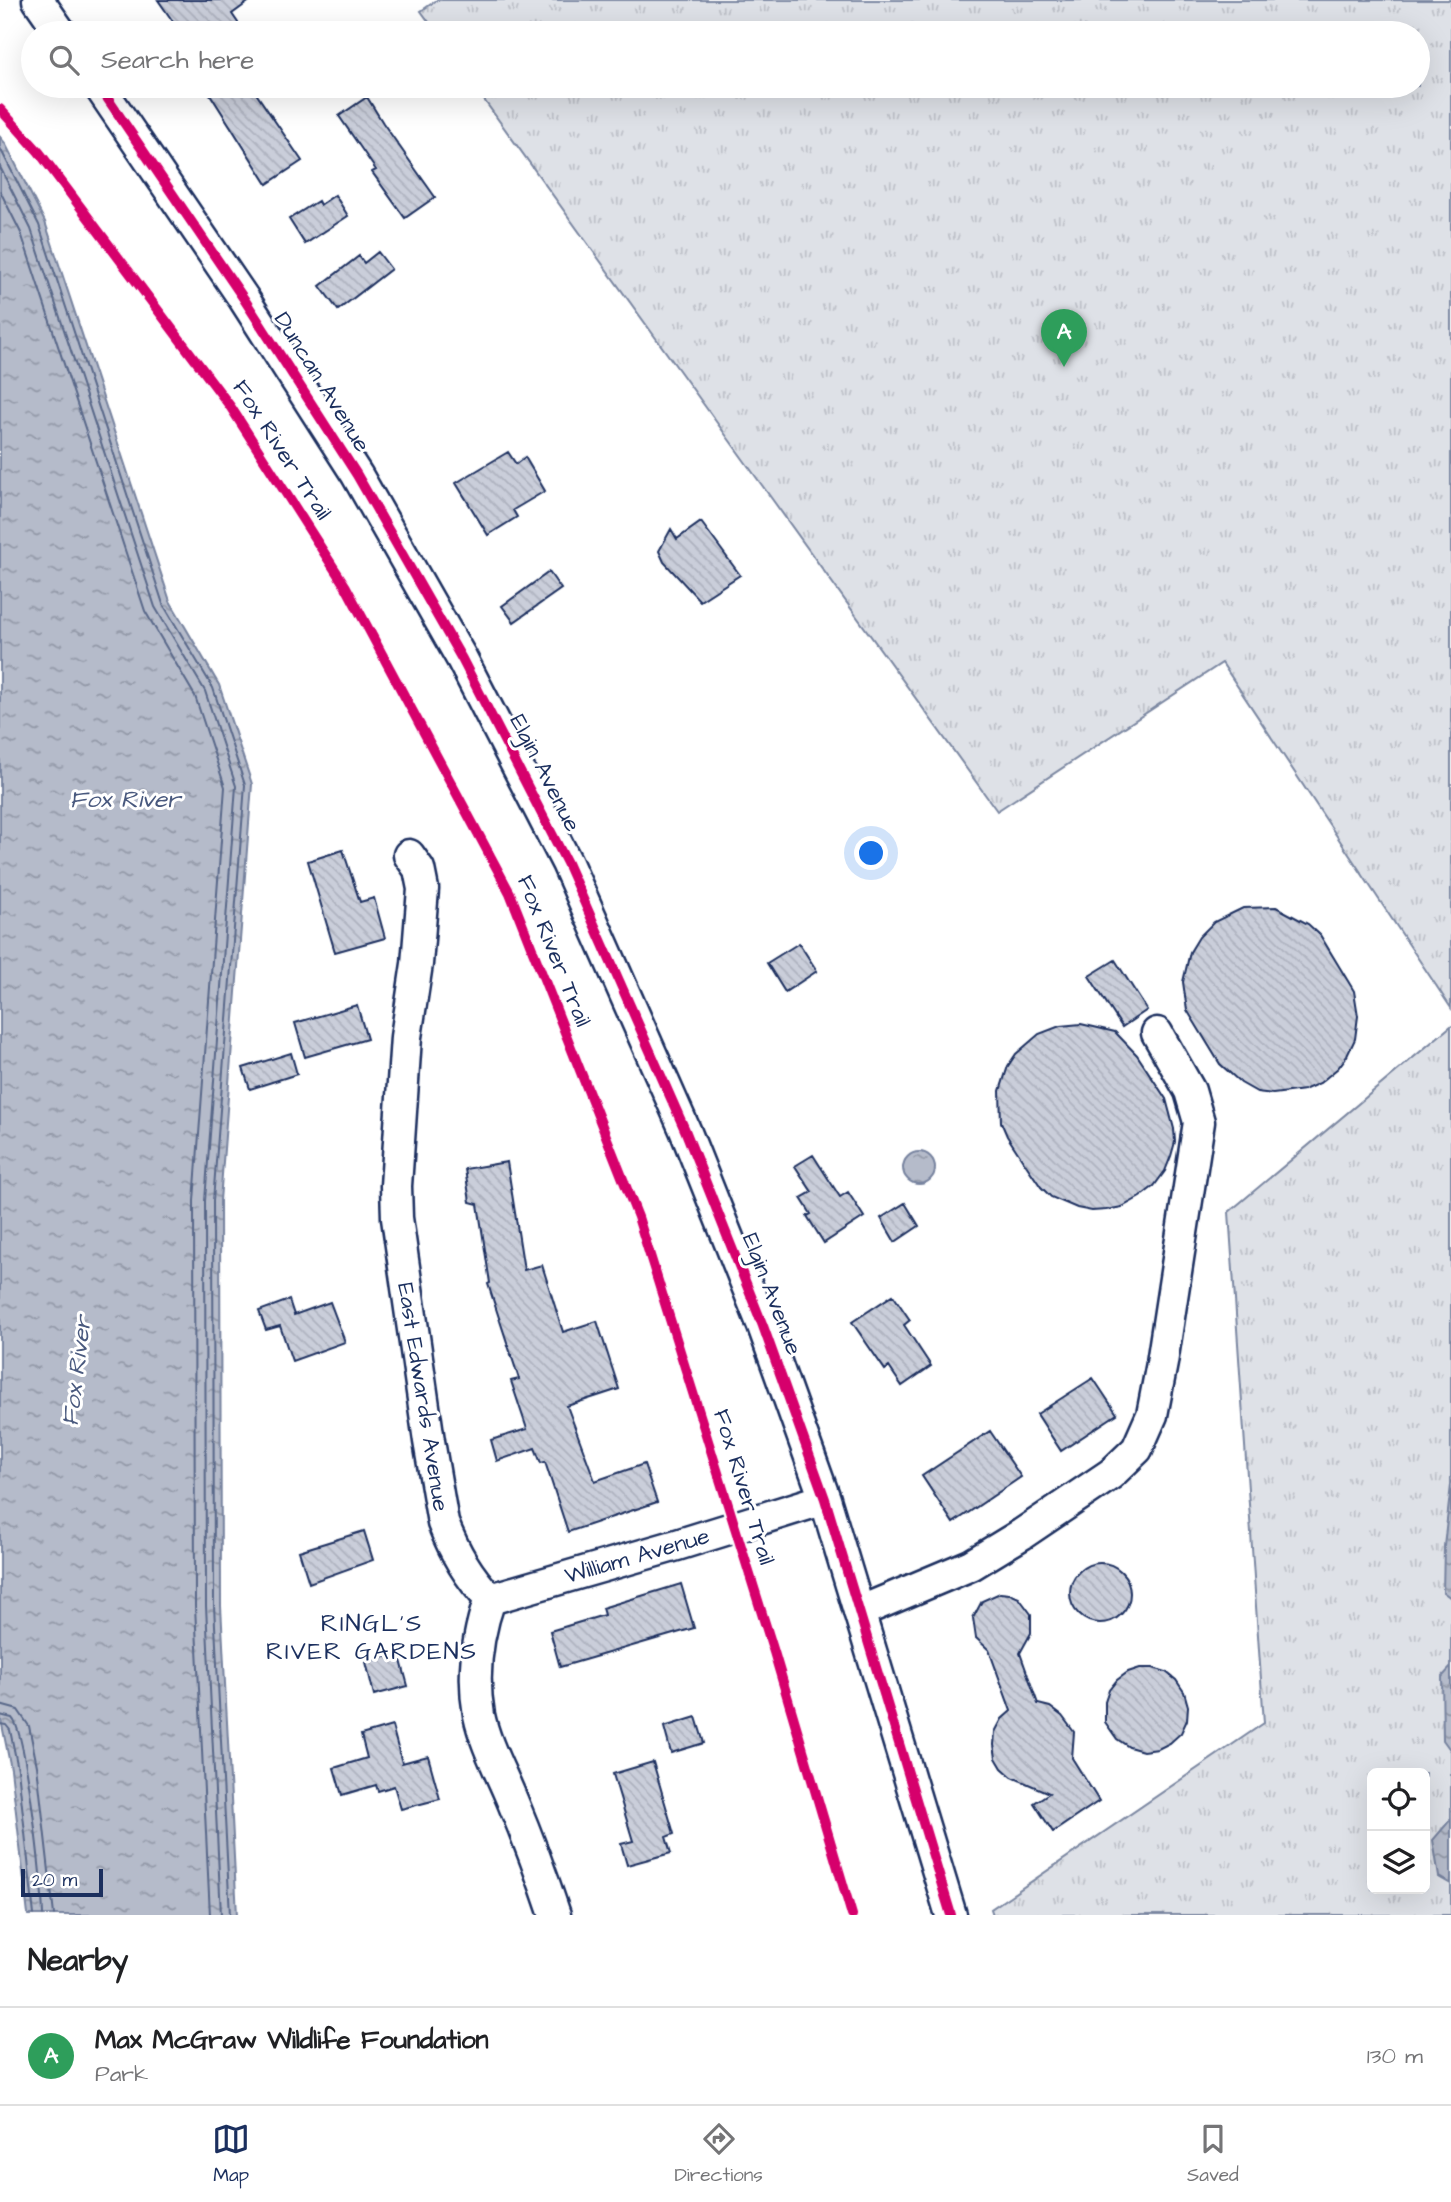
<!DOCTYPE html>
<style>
:root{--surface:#fff;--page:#f2f2f2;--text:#202124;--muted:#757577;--line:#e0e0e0;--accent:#1b2f5e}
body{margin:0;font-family:"Architects Daughter",sans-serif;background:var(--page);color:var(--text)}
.controls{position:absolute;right:21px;bottom:21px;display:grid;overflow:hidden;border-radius:10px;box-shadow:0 7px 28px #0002}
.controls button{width:63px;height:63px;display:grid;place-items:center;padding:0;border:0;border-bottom:2px solid var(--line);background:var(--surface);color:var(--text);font:35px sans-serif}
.scale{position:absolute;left:21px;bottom:18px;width:82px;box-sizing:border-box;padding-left:7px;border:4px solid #1b2f5e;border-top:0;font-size:19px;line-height:24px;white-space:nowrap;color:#1b2f5e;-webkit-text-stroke:5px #fff;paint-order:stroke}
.you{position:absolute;left:872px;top:854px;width:24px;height:24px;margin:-18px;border:5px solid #fff;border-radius:50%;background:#1a73e8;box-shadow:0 0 0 10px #1a73e833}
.badge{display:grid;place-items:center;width:46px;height:46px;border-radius:50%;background:var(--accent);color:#fff;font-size:23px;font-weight:700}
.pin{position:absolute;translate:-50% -58px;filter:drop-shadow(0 2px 4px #0008)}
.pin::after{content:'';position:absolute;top:37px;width:24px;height:21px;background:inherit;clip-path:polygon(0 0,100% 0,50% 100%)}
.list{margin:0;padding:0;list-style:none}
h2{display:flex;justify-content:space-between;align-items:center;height:91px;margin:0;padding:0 28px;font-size:30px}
h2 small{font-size:23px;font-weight:400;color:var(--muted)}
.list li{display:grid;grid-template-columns:46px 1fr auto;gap:21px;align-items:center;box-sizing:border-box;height:98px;padding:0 28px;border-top:2px solid var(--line)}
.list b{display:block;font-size:26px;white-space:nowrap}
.list p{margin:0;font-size:23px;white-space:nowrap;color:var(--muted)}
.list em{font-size:23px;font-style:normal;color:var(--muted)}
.icon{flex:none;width:38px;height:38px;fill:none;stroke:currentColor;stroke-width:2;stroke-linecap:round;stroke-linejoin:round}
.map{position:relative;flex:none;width:1451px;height:1915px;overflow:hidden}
.search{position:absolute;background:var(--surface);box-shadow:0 7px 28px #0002;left:21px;right:21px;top:21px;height:77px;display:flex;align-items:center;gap:18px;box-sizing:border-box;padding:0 24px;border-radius:38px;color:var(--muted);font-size:26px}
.sheet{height:189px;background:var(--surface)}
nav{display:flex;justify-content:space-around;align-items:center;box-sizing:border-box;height:98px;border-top:2px solid var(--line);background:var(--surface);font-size:19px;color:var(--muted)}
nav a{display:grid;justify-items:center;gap:4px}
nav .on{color:var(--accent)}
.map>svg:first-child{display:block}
</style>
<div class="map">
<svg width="1451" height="1915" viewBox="0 0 1451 1915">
<defs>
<pattern id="park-tufts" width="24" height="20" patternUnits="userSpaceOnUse" patternTransform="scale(1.75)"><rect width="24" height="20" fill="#dee1e7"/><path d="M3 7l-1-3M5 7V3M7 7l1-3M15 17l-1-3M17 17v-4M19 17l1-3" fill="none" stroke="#bec1c9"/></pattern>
<pattern id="water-ripples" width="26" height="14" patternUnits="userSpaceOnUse" patternTransform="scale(1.75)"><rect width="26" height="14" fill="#b5bbca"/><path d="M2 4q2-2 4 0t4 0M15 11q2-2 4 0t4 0" fill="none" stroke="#9298a7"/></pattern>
<pattern id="building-back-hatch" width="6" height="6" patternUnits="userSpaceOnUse" patternTransform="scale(1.75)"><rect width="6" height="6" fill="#caceda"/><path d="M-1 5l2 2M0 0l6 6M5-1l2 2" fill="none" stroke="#adb1be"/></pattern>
</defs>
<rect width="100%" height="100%" fill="#fff"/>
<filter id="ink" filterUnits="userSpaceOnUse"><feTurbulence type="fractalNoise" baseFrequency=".0143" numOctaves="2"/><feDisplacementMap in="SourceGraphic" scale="14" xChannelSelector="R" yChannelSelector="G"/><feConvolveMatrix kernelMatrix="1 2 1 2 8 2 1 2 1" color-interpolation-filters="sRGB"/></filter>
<g filter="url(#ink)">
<path fill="url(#park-tufts)" stroke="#7c88a2" stroke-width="2" fill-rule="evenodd" d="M 437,0 L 1451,0 L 1451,1008 L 1222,663 L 997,811 L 474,86 L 1418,86 L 1418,33 L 437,33 L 421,11 Z
M 1451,1026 L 1451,1915 L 993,1915 L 991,1909 L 1264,1723 L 1229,1212 ZM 1372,1773 L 1425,1773 L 1425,1889 L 1372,1889 Z"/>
<path fill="url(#water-ripples)" stroke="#77839f" stroke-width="2" d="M 0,137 L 5,143 L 45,222 L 170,601 L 219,685 L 252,784 L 220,1201 L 221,1606 L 237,1915 L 28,1915 L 11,1769 L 0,1715 Z
M903 1168a16 16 0 1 1 32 0a16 16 0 1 1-32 0Z
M 1451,1485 L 1451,1598 L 1443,1592 L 1444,1546 Z
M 1451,1667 L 1451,1751 L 1443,1740 L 1442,1677 Z
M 1451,1819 L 1451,1884 L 1439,1877 L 1433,1840 Z"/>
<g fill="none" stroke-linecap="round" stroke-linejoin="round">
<path stroke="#596789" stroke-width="2" d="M 0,148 L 39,225 L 163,604 L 213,688 L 245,785 L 213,1201 L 214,1606 L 230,1915
M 0,167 L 31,229 L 155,607 L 205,691 L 236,786 L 205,1201 L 206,1606 L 221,1915
M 0,191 L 21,233 L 145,611 L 195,696 L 225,787 L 194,1201 L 195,1606 L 210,1915
M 0,1705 L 18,1710 L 29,1726 L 37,1766 L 54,1915
M 0,1715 L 12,1718 C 27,1733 42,1886 43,1915
M 0,1724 L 6,1725 L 10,1730 L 18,1769 L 34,1915"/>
</g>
<path fill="url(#building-back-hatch)" stroke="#1b2f5e" stroke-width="2" d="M 158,0 L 251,0 L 232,14 L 245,33 L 181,33 Z
M 223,86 L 251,86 L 302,161 L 267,184 L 210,94 Z
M 367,97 L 383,123 L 435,197 L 405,218 L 372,172 L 376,170 L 339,116 Z
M 335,195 L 348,216 L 305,244 L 289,219 L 318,201 L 320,205 Z
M 378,252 L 391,269 L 338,310 L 320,286 L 359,256 L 364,263 Z
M 508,452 L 516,464 L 525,457 L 545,491 L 513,510 L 517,517 L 488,535 L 456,483 Z
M 701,522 L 740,575 L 700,601 L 664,562 L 659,551 L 671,529 L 677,539 Z
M 549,572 L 561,589 L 514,622 L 502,606 Z
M 343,850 L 360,902 L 374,898 L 385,938 L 335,952 L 308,861 Z
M 1276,907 L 1308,924 L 1320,935 L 1354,991 L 1358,1016 L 1355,1039 L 1347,1056 L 1338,1068 L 1320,1083 L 1304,1090 L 1273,1094 L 1257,1092 L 1241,1083 L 1220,1064 L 1187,1010 L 1183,982 L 1190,952 L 1199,937 L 1214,922 L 1243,908 Z
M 799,943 L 817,971 L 785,992 L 767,963 Z
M 1115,960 L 1147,1010 L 1122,1027 L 1089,976 Z
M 357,1005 L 367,1039 L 305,1057 L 295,1023 Z
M 1081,1024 L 1115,1032 L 1137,1055 L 1166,1099 L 1174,1129 L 1175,1142 L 1171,1156 L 1165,1171 L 1154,1186 L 1140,1197 L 1122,1207 L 1106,1210 L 1092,1211 L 1077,1208 L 1051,1197 L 1041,1187 L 1024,1162 L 1007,1136 L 1001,1122 L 1000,1091 L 1008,1066 L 1016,1054 L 1039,1034 L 1060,1026 Z
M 291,1053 L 297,1074 L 250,1089 L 243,1068 Z
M 813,1155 L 840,1197 L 848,1192 L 864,1217 L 824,1243 L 807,1216 L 811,1214 L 801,1198 L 812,1192 L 795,1166 Z
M 507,1162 L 524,1270 L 542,1265 L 563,1332 L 597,1321 L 619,1389 L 567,1406 L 595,1481 L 644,1464 L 657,1502 L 568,1532 L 545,1462 L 541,1463 L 535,1448 L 497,1461 L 491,1440 L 527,1429 L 511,1381 L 519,1379 L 488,1284 L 490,1283 L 478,1204 L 470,1202 L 465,1169 Z
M 905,1203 L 919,1226 L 895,1242 L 881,1218 Z
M 893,1295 L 910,1320 L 904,1325 L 931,1366 L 902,1386 L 889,1367 L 885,1370 L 852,1322 Z
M 289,1300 L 294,1315 L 330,1302 L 345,1342 L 292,1361 L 280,1326 L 266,1330 L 259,1311 Z
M 1093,1378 L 1117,1414 L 1061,1451 L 1037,1414 Z
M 990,1431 L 1021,1477 L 953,1523 L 922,1476 Z
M 364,1531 L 373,1560 L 309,1583 L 299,1551 Z
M1070 1593a30 30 0 1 1 60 0a30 30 0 1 1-60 0Z
M 681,1584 L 694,1628 L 560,1667 L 550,1631 L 604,1615 L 602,1608 Z
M 1000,1593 L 1010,1594 L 1019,1598 L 1031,1614 L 1031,1633 L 1020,1653 L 1038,1704 L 1050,1707 L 1062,1716 L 1074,1732 L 1072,1758 L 1099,1801 L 1053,1832 L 1034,1803 L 1049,1793 L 1012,1777 L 1002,1768 L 996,1758 L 994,1745 L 995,1732 L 1002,1719 L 1011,1711 L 989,1650 L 976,1638 L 973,1618 L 982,1601 Z
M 399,1653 L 408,1686 L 374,1695 L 366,1662 Z
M 1140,1668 L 1153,1668 L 1166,1672 L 1176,1680 L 1184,1692 L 1188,1706 L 1187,1720 L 1181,1733 L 1170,1743 L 1158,1749 L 1143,1751 L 1129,1747 L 1117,1739 L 1105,1722 L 1105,1702 L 1109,1690 L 1117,1680 L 1128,1672 Z
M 696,1717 L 704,1743 L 671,1753 L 664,1727 Z
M 392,1726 L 402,1763 L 428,1756 L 440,1799 L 401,1809 L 394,1786 L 378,1791 L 376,1785 L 342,1795 L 334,1768 L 367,1758 L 361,1735 Z
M 653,1762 L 674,1834 L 666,1837 L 671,1853 L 627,1865 L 621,1844 L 633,1841 L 613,1774 Z"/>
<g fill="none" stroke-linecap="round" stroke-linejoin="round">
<g stroke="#1b2f5e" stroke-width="35">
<path id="minor" d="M 38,0 L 61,33
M 99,86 L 244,299 L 357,475 L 462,659 L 567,863 L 685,1130 L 763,1326 L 825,1499 L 951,1915
M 409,855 L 419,869 L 423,889 L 417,964 L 406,1037 L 396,1186 L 397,1218 L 429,1441 L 443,1523 C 455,1553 468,1576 490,1599 C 477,1636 472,1676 479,1715 C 485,1744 501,1773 512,1800 C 528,1838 542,1876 555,1915
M 490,1599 L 677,1545 L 825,1499
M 859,1612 L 971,1565 L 1022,1534 L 1111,1474 L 1137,1449 L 1152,1415 L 1162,1363 L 1199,1122 L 1190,1091 L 1157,1033"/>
</g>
<use href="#minor" stroke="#fff" stroke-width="30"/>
<g stroke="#fff" stroke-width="15">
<path id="cycleway" d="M 99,86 L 244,299 L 357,475 L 462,659 L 567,863 L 685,1130 L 763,1326 L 825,1499 L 951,1915
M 0,109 L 39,152 L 230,406 L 346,587 L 510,893 L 638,1217 L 774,1652 L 852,1915"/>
</g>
<use href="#cycleway" stroke="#d6006c" stroke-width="10"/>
</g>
</g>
<g text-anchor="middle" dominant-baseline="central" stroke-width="6" stroke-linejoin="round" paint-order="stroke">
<g font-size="23" fill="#1b2f5e" stroke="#fff">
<text transform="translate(322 382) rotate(58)">Duncan Avenue</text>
<text transform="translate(282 450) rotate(57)">Fox River Trail</text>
<text transform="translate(545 773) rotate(63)">Elgin Avenue</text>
<text transform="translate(554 951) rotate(68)">Fox River Trail</text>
<text transform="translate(772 1294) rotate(69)">Elgin Avenue</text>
<text transform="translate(423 1397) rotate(81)">East Edwards Avenue</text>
<text transform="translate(744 1487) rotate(73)">Fox River Trail</text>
<text transform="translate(637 1556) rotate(-16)">William Avenue</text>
</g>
<g font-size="24" font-style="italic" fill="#49597e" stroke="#fff">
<text x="125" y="800">Fox River</text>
<text transform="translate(77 1371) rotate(-83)">Fox River</text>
</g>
<g font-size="24" letter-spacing="2" fill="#1b2f5e" stroke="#fff">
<text x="372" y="1624">RINGL'S<tspan x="372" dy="28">RIVER GARDENS</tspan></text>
</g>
</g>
</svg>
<div class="controls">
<button><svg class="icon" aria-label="locate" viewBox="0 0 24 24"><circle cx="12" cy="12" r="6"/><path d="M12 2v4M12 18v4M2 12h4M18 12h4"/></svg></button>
<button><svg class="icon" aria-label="layers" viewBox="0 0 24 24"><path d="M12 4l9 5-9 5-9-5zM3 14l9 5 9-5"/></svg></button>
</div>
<div class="scale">20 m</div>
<div class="you"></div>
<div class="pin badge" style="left:1064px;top:367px;background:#2e9e5b">A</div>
<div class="search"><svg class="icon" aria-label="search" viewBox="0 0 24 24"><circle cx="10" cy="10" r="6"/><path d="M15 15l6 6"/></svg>Search here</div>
</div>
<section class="sheet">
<h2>Nearby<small></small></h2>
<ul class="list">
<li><span class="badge" style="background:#2e9e5b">A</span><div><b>Max McGraw Wildlife Foundation</b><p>Park</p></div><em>130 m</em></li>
</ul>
</section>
<nav>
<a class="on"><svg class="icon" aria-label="map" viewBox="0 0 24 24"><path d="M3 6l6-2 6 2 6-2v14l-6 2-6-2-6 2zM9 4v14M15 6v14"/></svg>Map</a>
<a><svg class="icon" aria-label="directions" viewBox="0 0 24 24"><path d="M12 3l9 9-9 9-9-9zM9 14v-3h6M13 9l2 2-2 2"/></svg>Directions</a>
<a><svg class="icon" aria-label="saved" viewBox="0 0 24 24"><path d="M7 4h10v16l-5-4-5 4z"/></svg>Saved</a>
</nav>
